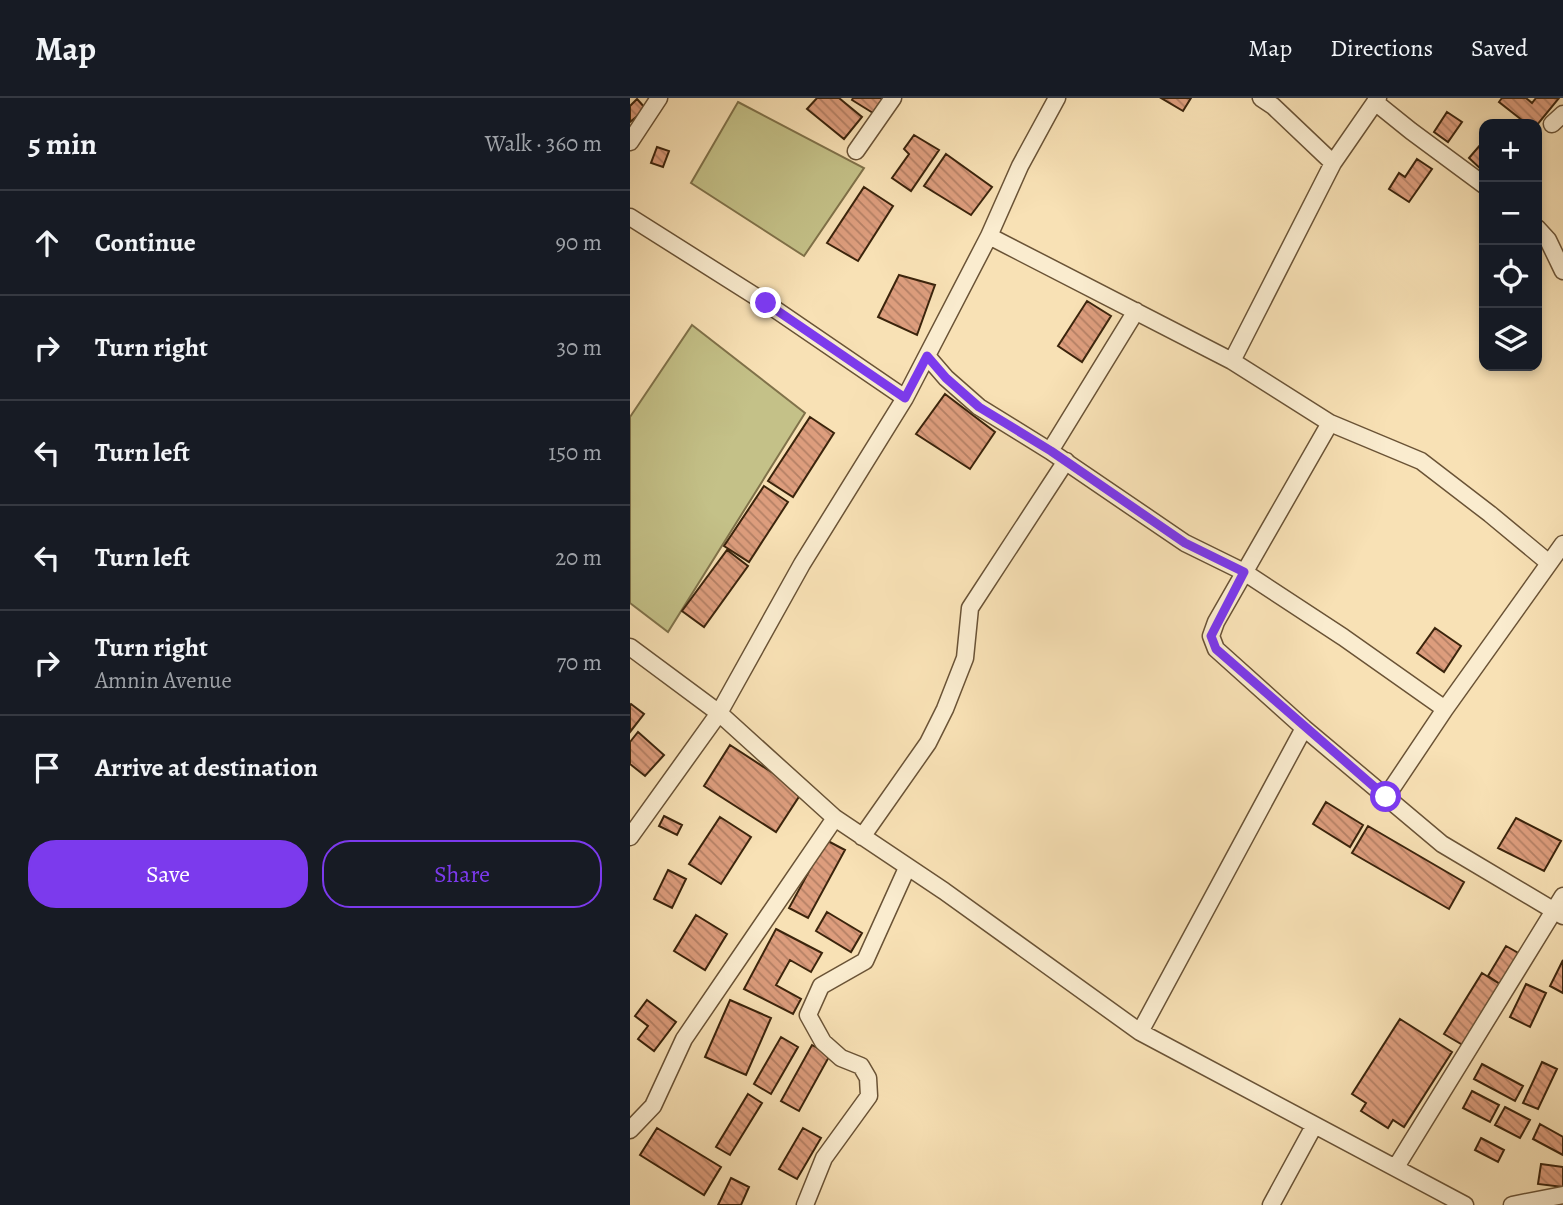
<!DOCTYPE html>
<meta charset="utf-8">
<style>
:root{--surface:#171b24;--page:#20242c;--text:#f1f3f6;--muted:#9ea1a6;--line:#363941;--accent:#7c3aed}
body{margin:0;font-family:Alegreya,serif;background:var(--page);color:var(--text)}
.controls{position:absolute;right:21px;top:21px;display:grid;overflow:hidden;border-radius:14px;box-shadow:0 4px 10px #0003}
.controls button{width:63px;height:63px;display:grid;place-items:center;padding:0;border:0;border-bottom:2px solid var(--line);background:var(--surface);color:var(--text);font:35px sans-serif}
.stop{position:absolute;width:21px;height:21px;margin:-16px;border:5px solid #7c3aed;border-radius:50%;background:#fff}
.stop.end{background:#7c3aed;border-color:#fff;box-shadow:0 2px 7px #0008}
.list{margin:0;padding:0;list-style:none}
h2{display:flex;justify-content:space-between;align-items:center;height:91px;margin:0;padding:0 28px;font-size:30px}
h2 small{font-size:23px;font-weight:400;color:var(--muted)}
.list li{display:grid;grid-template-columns:46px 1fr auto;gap:21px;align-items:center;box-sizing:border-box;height:105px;padding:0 28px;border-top:2px solid var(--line)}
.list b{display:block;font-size:26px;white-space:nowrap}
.list p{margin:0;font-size:23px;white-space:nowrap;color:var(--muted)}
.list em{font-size:23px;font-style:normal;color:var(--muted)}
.actions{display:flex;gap:14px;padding:21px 28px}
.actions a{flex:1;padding:16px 0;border:2px solid var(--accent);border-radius:28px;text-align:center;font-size:24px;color:var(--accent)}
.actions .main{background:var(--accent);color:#fff}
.icon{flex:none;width:38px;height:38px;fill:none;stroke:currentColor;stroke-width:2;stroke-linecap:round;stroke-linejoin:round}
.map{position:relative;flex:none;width:933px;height:1107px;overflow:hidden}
header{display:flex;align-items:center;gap:42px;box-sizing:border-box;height:98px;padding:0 35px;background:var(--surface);border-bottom:2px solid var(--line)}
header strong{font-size:33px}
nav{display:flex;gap:38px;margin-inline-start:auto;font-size:24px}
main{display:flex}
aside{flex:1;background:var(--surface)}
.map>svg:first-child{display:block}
</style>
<header>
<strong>Map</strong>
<nav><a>Map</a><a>Directions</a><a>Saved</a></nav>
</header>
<main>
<aside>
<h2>5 min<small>Walk · 360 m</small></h2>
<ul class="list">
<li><svg class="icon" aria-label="ahead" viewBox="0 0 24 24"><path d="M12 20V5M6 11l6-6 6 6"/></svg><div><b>Continue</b></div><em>90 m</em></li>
<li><svg class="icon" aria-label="right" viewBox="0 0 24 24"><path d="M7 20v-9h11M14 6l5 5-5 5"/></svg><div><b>Turn right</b></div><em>30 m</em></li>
<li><svg class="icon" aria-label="left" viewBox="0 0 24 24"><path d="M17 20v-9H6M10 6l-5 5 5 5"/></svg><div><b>Turn left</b></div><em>150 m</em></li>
<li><svg class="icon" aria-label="left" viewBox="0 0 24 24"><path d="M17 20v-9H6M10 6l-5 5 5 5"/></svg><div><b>Turn left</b></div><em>20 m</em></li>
<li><svg class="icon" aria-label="right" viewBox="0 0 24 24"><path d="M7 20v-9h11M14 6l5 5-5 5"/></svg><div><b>Turn right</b><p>Amnin Avenue</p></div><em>70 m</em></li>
<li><svg class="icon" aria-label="arrive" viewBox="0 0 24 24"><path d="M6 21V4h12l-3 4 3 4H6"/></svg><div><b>Arrive at destination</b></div></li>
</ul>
<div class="actions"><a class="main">Save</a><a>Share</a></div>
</aside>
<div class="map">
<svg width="933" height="1107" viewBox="0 0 933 1107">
<defs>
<pattern id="building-back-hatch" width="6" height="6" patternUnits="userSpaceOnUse" patternTransform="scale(1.75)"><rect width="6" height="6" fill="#dd9d7d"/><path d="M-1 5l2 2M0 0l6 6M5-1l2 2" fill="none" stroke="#b48065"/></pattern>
</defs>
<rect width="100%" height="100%" fill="#f8e1b5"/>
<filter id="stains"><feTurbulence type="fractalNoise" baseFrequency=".00286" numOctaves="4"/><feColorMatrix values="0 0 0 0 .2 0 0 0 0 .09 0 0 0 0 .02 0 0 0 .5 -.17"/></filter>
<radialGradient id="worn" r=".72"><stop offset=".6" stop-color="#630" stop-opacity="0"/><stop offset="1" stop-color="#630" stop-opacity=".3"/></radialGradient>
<path fill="#c4c188" stroke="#80724a" stroke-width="2" d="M 108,4 L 234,70 L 174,158 L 61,85 Z
M 62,227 L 175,315 L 38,534 L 0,505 L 0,319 Z"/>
<path fill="url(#building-back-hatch)" stroke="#3b240c" stroke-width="2" d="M 187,0 L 209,0 L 232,19 L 214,41 L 177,11 Z
M 223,0 L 253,0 L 243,15 L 222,2 Z
M 531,0 L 561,0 L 553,13 Z
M 872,0 L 896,0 L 902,5 L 906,0 L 929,0 L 907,27 L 897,26 L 869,4 Z
M 7,1 L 16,11 L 0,24 L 0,8 Z
M 817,14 L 832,24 L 818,44 L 804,34 Z
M 284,37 L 309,52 L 281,93 L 262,80 L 279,56 L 274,51 Z
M 851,46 L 854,49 L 854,74 L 839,60 Z
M 27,49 L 39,53 L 33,69 L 21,65 Z
M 316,56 L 362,89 L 341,117 L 294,88 Z
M 787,61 L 802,71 L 779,104 L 759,91 L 769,75 L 775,79 Z
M 234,89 L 263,108 L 228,163 L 197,145 Z
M 269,177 L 305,187 L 287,237 L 248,219 Z
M 457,203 L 481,218 L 452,264 L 428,248 Z
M 315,296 L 365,334 L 340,371 L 286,336 Z
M 180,319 L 204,335 L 163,399 L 138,383 Z
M 134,388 L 158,404 L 119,464 L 94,448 Z
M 97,452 L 118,468 L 74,529 L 52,513 Z
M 805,530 L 831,548 L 814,574 L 787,555 Z
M 1,606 L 14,616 L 0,634 L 0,607 Z
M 8,634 L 34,657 L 15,678 L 0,666 L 0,644 Z
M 100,647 L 172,694 L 146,734 L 74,688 Z
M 696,704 L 733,727 L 720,749 L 683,726 Z
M 34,718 L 52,727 L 47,737 L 29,728 Z
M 90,719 L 121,739 L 91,786 L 59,766 Z
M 886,720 L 931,743 L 914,773 L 868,750 Z
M 738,728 L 834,784 L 819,811 L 722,755 Z
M 196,742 L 215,752 L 178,820 L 159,810 Z
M 38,772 L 56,781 L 42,810 L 24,801 Z
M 197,814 L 232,835 L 221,854 L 186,833 Z
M 66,817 L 97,836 L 75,872 L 44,853 Z
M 146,831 L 192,855 L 181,874 L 160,862 L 146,887 L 171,901 L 163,916 L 114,891 Z
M 876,848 L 892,857 L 873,888 L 858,878 Z
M 933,862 L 933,895 L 920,888 Z
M 852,875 L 873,888 L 836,949 L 814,936 Z
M 896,886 L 916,895 L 900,929 L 880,919 Z
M 17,902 L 46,924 L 24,953 L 8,941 L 18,928 L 5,918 Z
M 100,902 L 141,920 L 116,977 L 75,959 Z
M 770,921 L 822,954 L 774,1029 L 763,1022 L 758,1030 L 731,1013 L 736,1005 L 722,996 Z
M 151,939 L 168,949 L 141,996 L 124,986 Z
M 182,947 L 200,957 L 169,1013 L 151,1003 Z
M 912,964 L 927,971 L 908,1011 L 893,1005 Z
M 852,966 L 893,988 L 885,1003 L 844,981 Z
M 842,993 L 869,1007 L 860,1024 L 833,1010 Z
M 118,996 L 132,1005 L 100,1057 L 86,1049 Z
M 875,1009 L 900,1022 L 890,1040 L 865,1027 Z
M 910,1026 L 933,1039 L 933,1057 L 903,1041 Z
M 27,1030 L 91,1069 L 74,1097 L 10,1057 Z
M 173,1030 L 191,1040 L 167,1081 L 149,1071 Z
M 851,1040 L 874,1052 L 868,1064 L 845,1052 Z
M 911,1066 L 933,1069 L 933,1089 L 908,1086 Z
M 101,1080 L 119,1089 L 111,1107 L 88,1107 Z"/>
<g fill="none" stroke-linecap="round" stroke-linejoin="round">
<g stroke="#6a5336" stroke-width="19">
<path id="minor" d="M 631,0 L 643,8 L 703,65
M 745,4 L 781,33 L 854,87
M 922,26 L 933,16
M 0,44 L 29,0
M 226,53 L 263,0
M 0,119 L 136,205 L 275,300
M 907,130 L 918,142 L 933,173
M 359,138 L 602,263 L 700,325 L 791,363 L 860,416 L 919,465
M 297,258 L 316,280 L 349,309 L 420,353 L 555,445 L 614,474 L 713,539 L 815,611
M 602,263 L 703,65 L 748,0
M 700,325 L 586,524 L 581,538 L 586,551 L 674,630 L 812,746 L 933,818
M 420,353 L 506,213
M 0,549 L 89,615 L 205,720 L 314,793 L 510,934 L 835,1107
M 756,699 L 815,611 L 933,446
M 0,739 L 89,615 L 172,466 L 275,300 L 359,138 L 390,68 L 427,0
M 232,739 L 298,645 L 315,611 L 335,560 L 340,510 L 436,363
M 510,934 L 674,630
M 0,1032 L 23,1008 L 54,941 L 205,720
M 766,1069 L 933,798
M 175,1107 L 194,1060 L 239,998 L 238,980 L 231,968 L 211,960 L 193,944 L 178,917 L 191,888 L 235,863 L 277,770
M 641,1107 L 684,1028
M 882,1107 L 933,1097"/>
</g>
<use href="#minor" stroke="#faeccf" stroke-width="16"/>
</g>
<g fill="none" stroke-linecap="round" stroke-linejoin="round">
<path stroke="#7c3aed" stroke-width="9" d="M 136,205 L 275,300 L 297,258 L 316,280 L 349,309 L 421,353 L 555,445 L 614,474 L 581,538 L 586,551 L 756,699"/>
</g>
<rect width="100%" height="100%" filter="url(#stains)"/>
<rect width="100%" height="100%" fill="url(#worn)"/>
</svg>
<div class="controls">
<button>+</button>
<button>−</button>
<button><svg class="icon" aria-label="locate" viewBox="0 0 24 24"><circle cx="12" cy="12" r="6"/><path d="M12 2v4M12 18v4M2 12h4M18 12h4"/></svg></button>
<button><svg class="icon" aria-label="layers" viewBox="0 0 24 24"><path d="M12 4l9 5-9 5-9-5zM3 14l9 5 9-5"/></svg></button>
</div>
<div class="stop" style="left:756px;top:699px"></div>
<div class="stop end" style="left:136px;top:205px"></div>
</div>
</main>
